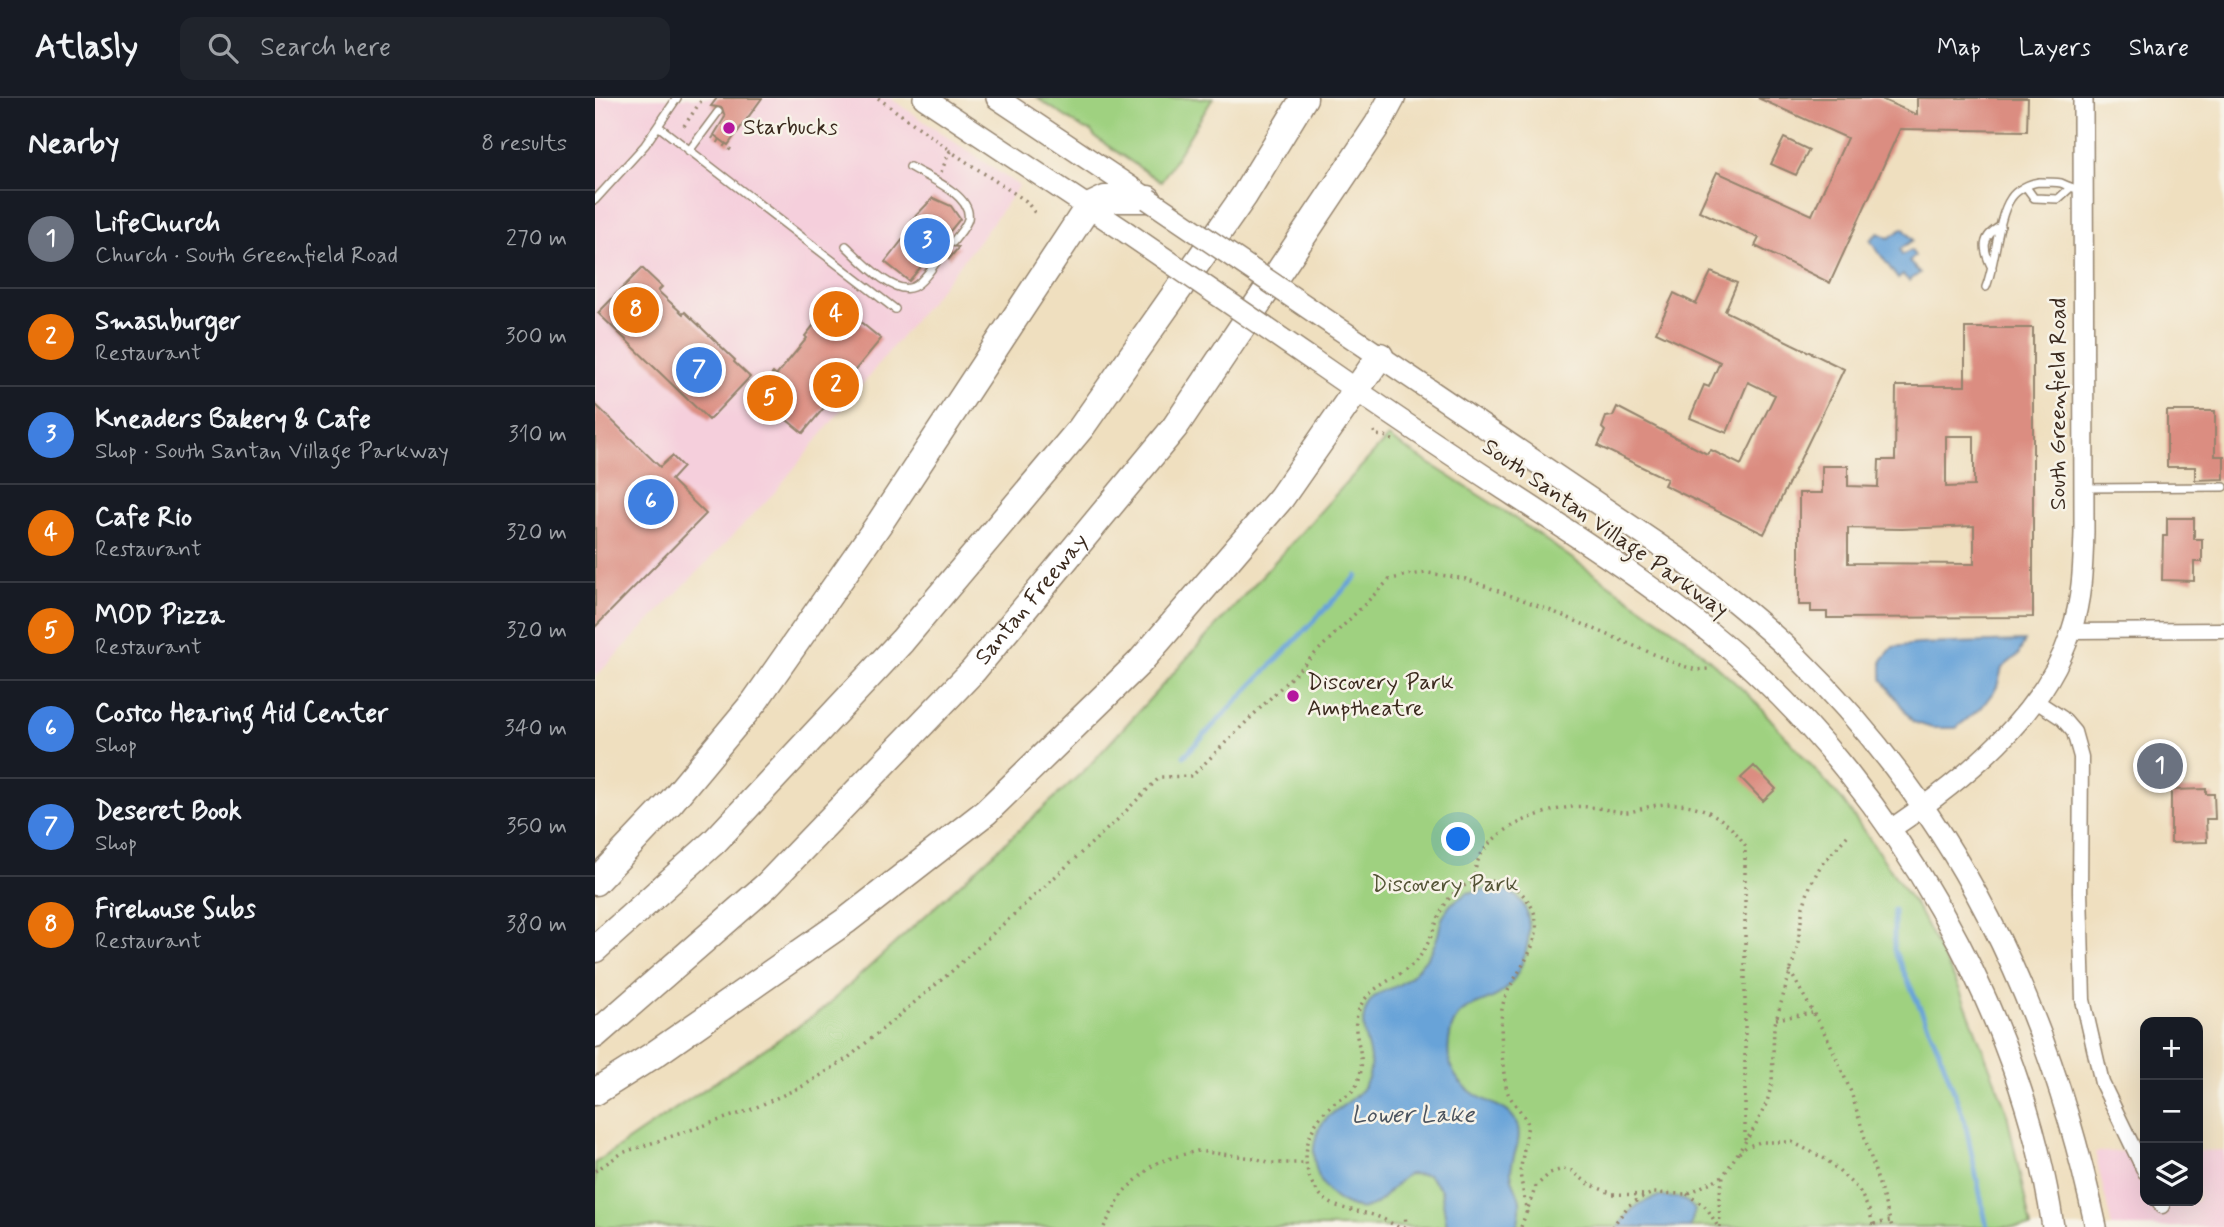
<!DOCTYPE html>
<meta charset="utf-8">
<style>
:root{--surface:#171b24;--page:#20242c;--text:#f1f3f6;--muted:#9ea1a6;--line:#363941;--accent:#7c3aed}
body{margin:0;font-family:Mynerve,sans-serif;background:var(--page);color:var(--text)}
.controls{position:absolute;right:21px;bottom:21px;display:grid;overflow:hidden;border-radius:14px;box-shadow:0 7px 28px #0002}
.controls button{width:63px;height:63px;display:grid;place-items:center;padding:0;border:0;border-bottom:2px solid var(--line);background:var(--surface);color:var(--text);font:35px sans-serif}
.you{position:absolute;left:864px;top:742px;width:24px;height:24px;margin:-18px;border:5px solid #fff;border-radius:50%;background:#1a73e8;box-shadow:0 0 0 10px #1a73e833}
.badge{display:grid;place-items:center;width:46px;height:46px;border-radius:50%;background:var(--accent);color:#fff;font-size:23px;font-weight:700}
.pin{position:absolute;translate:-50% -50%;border:4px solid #fff;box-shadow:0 2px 7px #0006}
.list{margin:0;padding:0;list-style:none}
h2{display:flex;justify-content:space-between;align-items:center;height:91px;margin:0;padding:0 28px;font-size:30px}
h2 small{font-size:23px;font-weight:400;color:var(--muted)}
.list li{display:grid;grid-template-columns:46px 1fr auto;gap:21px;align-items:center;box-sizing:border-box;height:98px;padding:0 28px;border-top:2px solid var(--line)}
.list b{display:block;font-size:26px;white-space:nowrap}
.list p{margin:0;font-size:23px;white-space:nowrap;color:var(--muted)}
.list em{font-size:23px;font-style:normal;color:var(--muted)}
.icon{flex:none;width:38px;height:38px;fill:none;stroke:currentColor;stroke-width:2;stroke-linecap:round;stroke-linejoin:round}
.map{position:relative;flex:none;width:1629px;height:1129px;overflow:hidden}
header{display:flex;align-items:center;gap:42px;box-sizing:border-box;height:98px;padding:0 35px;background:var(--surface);border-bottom:2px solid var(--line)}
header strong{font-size:33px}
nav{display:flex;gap:38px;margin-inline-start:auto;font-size:24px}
.search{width:490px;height:63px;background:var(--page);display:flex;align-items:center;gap:18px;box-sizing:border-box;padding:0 24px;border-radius:14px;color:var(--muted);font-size:26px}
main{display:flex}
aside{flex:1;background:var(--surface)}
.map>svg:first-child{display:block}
</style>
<header>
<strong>Atlasly</strong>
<div class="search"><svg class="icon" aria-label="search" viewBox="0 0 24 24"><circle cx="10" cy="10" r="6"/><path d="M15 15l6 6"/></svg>Search here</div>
<nav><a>Map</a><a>Layers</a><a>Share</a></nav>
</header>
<main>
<aside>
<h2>Nearby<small>8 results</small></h2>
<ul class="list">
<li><span class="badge" style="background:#6b7280">1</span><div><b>LifeChurch</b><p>Church · South Greenfield Road</p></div><em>270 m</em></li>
<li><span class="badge" style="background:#e8710a">2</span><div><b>Smashburger</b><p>Restaurant</p></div><em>300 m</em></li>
<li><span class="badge" style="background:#3f7fe0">3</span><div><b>Kneaders Bakery &amp; Cafe</b><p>Shop · South Santan Village Parkway</p></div><em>310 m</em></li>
<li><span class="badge" style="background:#e8710a">4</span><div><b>Cafe Rio</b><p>Restaurant</p></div><em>320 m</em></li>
<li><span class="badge" style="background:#e8710a">5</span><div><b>MOD Pizza</b><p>Restaurant</p></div><em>320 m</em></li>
<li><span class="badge" style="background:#3f7fe0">6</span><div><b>Costco Hearing Aid Center</b><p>Shop</p></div><em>340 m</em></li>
<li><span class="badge" style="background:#3f7fe0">7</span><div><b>Deseret Book</b><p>Shop</p></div><em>350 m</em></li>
<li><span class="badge" style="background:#e8710a">8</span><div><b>Firehouse Subs</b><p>Restaurant</p></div><em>380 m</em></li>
</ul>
</aside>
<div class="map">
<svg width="1629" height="1129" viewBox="0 0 1629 1129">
<rect width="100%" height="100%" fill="#f7f3e8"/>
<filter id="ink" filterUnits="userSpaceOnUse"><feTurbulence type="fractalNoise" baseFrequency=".0143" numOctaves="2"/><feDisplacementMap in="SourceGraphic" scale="14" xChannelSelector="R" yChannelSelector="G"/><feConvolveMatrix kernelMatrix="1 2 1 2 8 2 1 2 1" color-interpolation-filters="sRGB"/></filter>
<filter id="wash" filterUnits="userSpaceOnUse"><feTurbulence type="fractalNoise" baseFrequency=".00686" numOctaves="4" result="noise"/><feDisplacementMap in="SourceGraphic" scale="28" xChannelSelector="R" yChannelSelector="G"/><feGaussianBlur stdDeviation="1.57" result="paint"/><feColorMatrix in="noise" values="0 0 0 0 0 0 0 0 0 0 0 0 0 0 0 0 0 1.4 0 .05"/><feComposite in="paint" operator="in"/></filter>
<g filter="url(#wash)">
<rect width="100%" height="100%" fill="#efdfbf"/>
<path fill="#f5cfdc" d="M 0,0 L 295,0 L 424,88 L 387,139 L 179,395 L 0,579 Z
M 1629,1052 L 1629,1129 L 1517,1129 L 1500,1054 L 1550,1053 L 1550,1103 L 1603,1103 L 1603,1053 Z"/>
<path fill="#9fd180" stroke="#6d7e4f" stroke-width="2" d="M 442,0 L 618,0 L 566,84 L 500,39 L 496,33 L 489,31 Z
M 793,339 L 915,417 L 1089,539 L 1155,598 L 1248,703 L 1324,813 L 1364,890 L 1411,1011 L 1436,1129 L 0,1129 L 0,1065 L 227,912 L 492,670 Z"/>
<path fill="#68a3d8" stroke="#52667b" stroke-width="2" d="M 1308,130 L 1318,142 L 1305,151 L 1307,157 L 1316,152 L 1320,158 L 1314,164 L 1325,175 L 1314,183 L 1308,177 L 1303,181 L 1275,142 L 1283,135 L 1294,140 Z
M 1430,543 L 1423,557 L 1407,570 L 1402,589 L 1387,609 L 1361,630 L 1337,630 L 1318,624 L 1287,581 L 1287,562 L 1298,549 L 1323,546 Z
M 894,791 C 901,792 910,791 915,794 C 949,811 931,874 909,893 C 888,910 861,903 855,937 C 848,971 864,990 894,1004 C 905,1009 917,1013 922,1026 C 928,1042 917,1057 916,1073 C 916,1084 923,1092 925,1103 C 926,1112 924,1121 922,1129 L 852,1129 L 846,1092 L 833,1077 L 813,1076 C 789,1092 783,1123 748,1105 C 719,1091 709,1047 730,1022 C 744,1007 767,1001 774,977 C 781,951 758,933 774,905 C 781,893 794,893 805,886 C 812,882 819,875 824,869 C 833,859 840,849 843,837 C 845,830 845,823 849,817 C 851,813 855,806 859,804 C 863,800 867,800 871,795 Z
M 1063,1099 C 1080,1099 1089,1098 1100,1112 L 1095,1129 L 1024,1129 C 1032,1113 1046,1103 1063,1099 Z"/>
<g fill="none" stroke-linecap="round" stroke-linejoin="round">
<path stroke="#68a3d8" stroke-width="5" d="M 589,658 L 762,478
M 1299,812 L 1299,852 L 1344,952 L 1370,1024 L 1392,1129"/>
</g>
<g id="blocks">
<path fill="#db8d81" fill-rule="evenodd" d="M 122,0 L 167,0 L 133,47 L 119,37 L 130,19 L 127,10 L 116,8 Z
M 1163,0 L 1284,0 L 1322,17 L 1322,0 L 1433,0 L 1432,33 L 1305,31 L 1235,185 L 1160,148 L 1164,140 L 1104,113 L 1122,74 L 1217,117 L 1252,40 Z
M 1189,40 L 1214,52 L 1201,77 L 1176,66 Z
M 338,100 L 356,108 L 365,121 L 351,138 L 353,140 L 354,148 L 364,149 L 354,161 L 351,152 L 341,151 L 314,183 L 290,164 L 319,127 L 315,124 Z
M 47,170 L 67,189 L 63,193 L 88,216 L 90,214 L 140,262 L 139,264 L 155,279 L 114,322 L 3,215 Z
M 1116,174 L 1142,185 L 1130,213 L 1249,271 L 1169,436 L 1069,387 L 1072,381 L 1003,348 L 1010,333 L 1007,330 L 1011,319 L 1018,318 L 1022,309 L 1112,356 L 1116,352 L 1146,367 L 1180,297 L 1153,284 L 1132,335 L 1095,320 L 1109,287 L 1114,289 L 1125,264 L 1061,234 L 1079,195 L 1101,206 Z
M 239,202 L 286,241 L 208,335 L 160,296 L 178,275 L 181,278 L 212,240 L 210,238 Z
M 1370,230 L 1438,230 L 1438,519 L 1232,520 L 1232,514 L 1216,514 L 1216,507 L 1204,507 L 1204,395 L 1227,395 L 1227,368 L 1253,368 L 1253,388 L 1283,389 L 1284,362 L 1300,362 L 1301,288 L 1370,288 ZM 1351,338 L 1379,338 L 1379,388 L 1351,389 ZM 1379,428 L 1379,466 L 1253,465 L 1253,430 L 1307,431 Z
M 0,306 L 65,369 L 77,358 L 88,369 L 76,382 L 111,416 L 0,529 Z
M 1572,313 L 1620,313 L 1620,358 L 1629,358 L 1629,381 L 1600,382 L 1600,369 L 1572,369 Z
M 1572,420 L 1599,420 L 1599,441 L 1607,441 L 1607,464 L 1599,464 L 1599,483 L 1567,482 L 1568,438 L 1572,438 Z
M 1159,668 L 1181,691 L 1168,703 L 1146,680 Z
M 1611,691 L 1611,696 L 1619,696 L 1620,721 L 1611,721 L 1612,744 L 1576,745 L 1576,692 Z"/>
</g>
</g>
<g filter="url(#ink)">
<use href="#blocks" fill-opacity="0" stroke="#95846e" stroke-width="2"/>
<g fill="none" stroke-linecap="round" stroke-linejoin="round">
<g stroke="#95846e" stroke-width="10">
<path id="service" d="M 63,28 L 300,211
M 94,53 L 123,14
M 315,69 C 332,79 378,97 373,121 C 371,129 363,137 358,144
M 1431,89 L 1439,100 L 1463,101 L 1474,91
M 0,102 L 50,47 L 82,0
M 251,148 C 265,161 298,198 318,189 C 330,183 339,166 347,156
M 1397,170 C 1388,152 1385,139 1406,128
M 1391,189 C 1401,164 1402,120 1416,100 C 1421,92 1435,85 1444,84 C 1450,84 1460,84 1466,85 C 1474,88 1476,91 1486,91
M 1490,390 L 1629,389"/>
</g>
<g stroke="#95846e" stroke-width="17">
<path id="minor" d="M 1477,533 L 1629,532
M 1441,603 L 1467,620 L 1479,634 L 1486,659 L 1485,793 L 1488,902 L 1507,985 L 1550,1074
M 1564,1103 L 1567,1108"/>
</g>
<g stroke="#95846e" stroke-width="22">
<path id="tertiary" d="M 1296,731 C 1367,683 1449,618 1476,534 C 1487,502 1488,468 1489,434 L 1488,0"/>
</g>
<g stroke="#95846e" stroke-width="24">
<path id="secondary" d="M 329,0 L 531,134
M 402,0 L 553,101
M 737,226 L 1086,462 C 1125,492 1164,522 1200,557 C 1363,716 1454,908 1501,1129
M 719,263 C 781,306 843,348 906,389 C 986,441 1066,492 1138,554 C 1299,694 1428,917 1458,1129"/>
</g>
<g stroke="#95846e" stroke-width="29">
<g id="motorway">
<path d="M 0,784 L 76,704 L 160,603 L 286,423 L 493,109 L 510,101 L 553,101"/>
<path d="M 0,851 L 120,743 L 307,543 L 486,330 L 649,98 L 709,0"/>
<path id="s1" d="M 0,937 L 172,787 L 378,573 L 580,329 L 783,26 L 797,0"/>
<path d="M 0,994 L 60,956 L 252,822 L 391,714 L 544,565 L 595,506 L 686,400 L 785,258"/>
</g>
</g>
<path stroke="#95846e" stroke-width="3.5" stroke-dasharray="2 5" stroke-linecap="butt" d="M 283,0 L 355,52
M 89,28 L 108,0
M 117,39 L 136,52
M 346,74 L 355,53 L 431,103 L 440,115
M 779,333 L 780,337 L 790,338 L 801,344
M 880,784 C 875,738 941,713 977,709 C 996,707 1013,713 1031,714 C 1040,714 1049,709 1057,708 C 1096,700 1129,715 1150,747 L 1150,1043
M 1195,873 L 1235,945 L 1256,994 L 1297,1129
M 1181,921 L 1217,915
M 1144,1055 L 1151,1049 L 1165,1044 L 1197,1044 L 1232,1062 L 1264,1092 L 1274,1112 L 1279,1129
M 0,1073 L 27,1055 L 155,1012 L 210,987 L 253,960 L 357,873 L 522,722 L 565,679 L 597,678 L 794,482 L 811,477 L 833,475 L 871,481 L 952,511 L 1082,566 L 1101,572 L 1113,571
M 1092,1096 L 1112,1110 L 1123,1129
M 1279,1126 L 1295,1123
M 509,1129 L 528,1094 L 559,1066 L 579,1059 L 602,1053 L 659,1060 L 677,1065 L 711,1065
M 803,1129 C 794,1124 784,1118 774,1116 C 749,1109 732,1112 717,1085 C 703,1057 715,1024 739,1005 C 747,999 758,996 762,986 C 775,957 754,938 763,914 C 772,887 802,883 821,863 C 847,835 840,783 893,783 C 907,782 921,788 930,799 C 964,840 912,876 907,911 C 905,927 907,980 913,995 C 918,1006 928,1014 933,1026 L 925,1075 L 932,1116
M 809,1129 L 811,1126 L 810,1116
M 926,1129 L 941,1088 L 955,1075 L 968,1071 L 977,1073 L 994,1086 L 1018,1096 L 1052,1097
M 1017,1129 L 1034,1107 L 1046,1100 L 1058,1095 L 1092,1096 L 1128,1078
M 1125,1129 L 1124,1100 L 1128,1078 L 1160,1029 L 1172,1004 L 1177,985 L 1179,929 L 1202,851 L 1208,809 L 1215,788 L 1226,767 L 1253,737"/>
<use href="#service" stroke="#fff" stroke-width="7"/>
<use href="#minor" stroke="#fff" stroke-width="14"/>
<use href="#tertiary" stroke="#fff" stroke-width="19"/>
<use href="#secondary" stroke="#fff" stroke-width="21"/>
<use href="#motorway" stroke="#fff" stroke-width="26"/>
<g stroke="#95846e" stroke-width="24" stroke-linecap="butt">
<path id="secondary-bridge" d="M 553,101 L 737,226
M 531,134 L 719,263"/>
</g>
<use href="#secondary-bridge" stroke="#fff" stroke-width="21"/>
</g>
</g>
<g fill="#b5179e" stroke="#f7f3e8" stroke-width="2.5">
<circle cx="134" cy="30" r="7"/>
<circle cx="698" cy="598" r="7"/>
</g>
<g text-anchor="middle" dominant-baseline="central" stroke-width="5" stroke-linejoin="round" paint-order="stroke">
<g font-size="23" fill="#3b2a1e" stroke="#f7f3e8" text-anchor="start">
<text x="148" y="30">Starbucks</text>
<text x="712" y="585">Discovery Park<tspan x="712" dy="26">Amptheatre</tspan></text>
</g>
<g font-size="23" fill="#3b2a1e" stroke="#f7f3e8">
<text transform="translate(1464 306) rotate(-90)">South Greenfield Road</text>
<text transform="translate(1010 431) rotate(35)">South Santan Village Parkway</text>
<text stroke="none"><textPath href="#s1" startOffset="618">Santan Freeway</textPath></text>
</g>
<g font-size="23" fill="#545436" stroke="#f7f3e8">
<text x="850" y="787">Discovery Park</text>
</g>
<g font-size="24" font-style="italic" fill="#4b545f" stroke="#f7f3e8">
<text x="818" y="1017">Lower Lake</text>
</g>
</g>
</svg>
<div class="controls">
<button>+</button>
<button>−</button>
<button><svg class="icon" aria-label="layers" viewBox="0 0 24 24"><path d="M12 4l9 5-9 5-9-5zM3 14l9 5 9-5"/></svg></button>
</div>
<div class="you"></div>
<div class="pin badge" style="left:1565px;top:668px;background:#6b7280">1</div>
<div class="pin badge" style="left:241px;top:287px;background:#e8710a">2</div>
<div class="pin badge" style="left:332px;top:143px;background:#3f7fe0">3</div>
<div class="pin badge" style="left:241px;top:216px;background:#e8710a">4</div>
<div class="pin badge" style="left:175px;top:300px;background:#e8710a">5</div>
<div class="pin badge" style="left:56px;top:404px;background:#3f7fe0">6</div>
<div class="pin badge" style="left:104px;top:272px;background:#3f7fe0">7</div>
<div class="pin badge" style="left:41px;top:212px;background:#e8710a">8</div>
</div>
</main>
